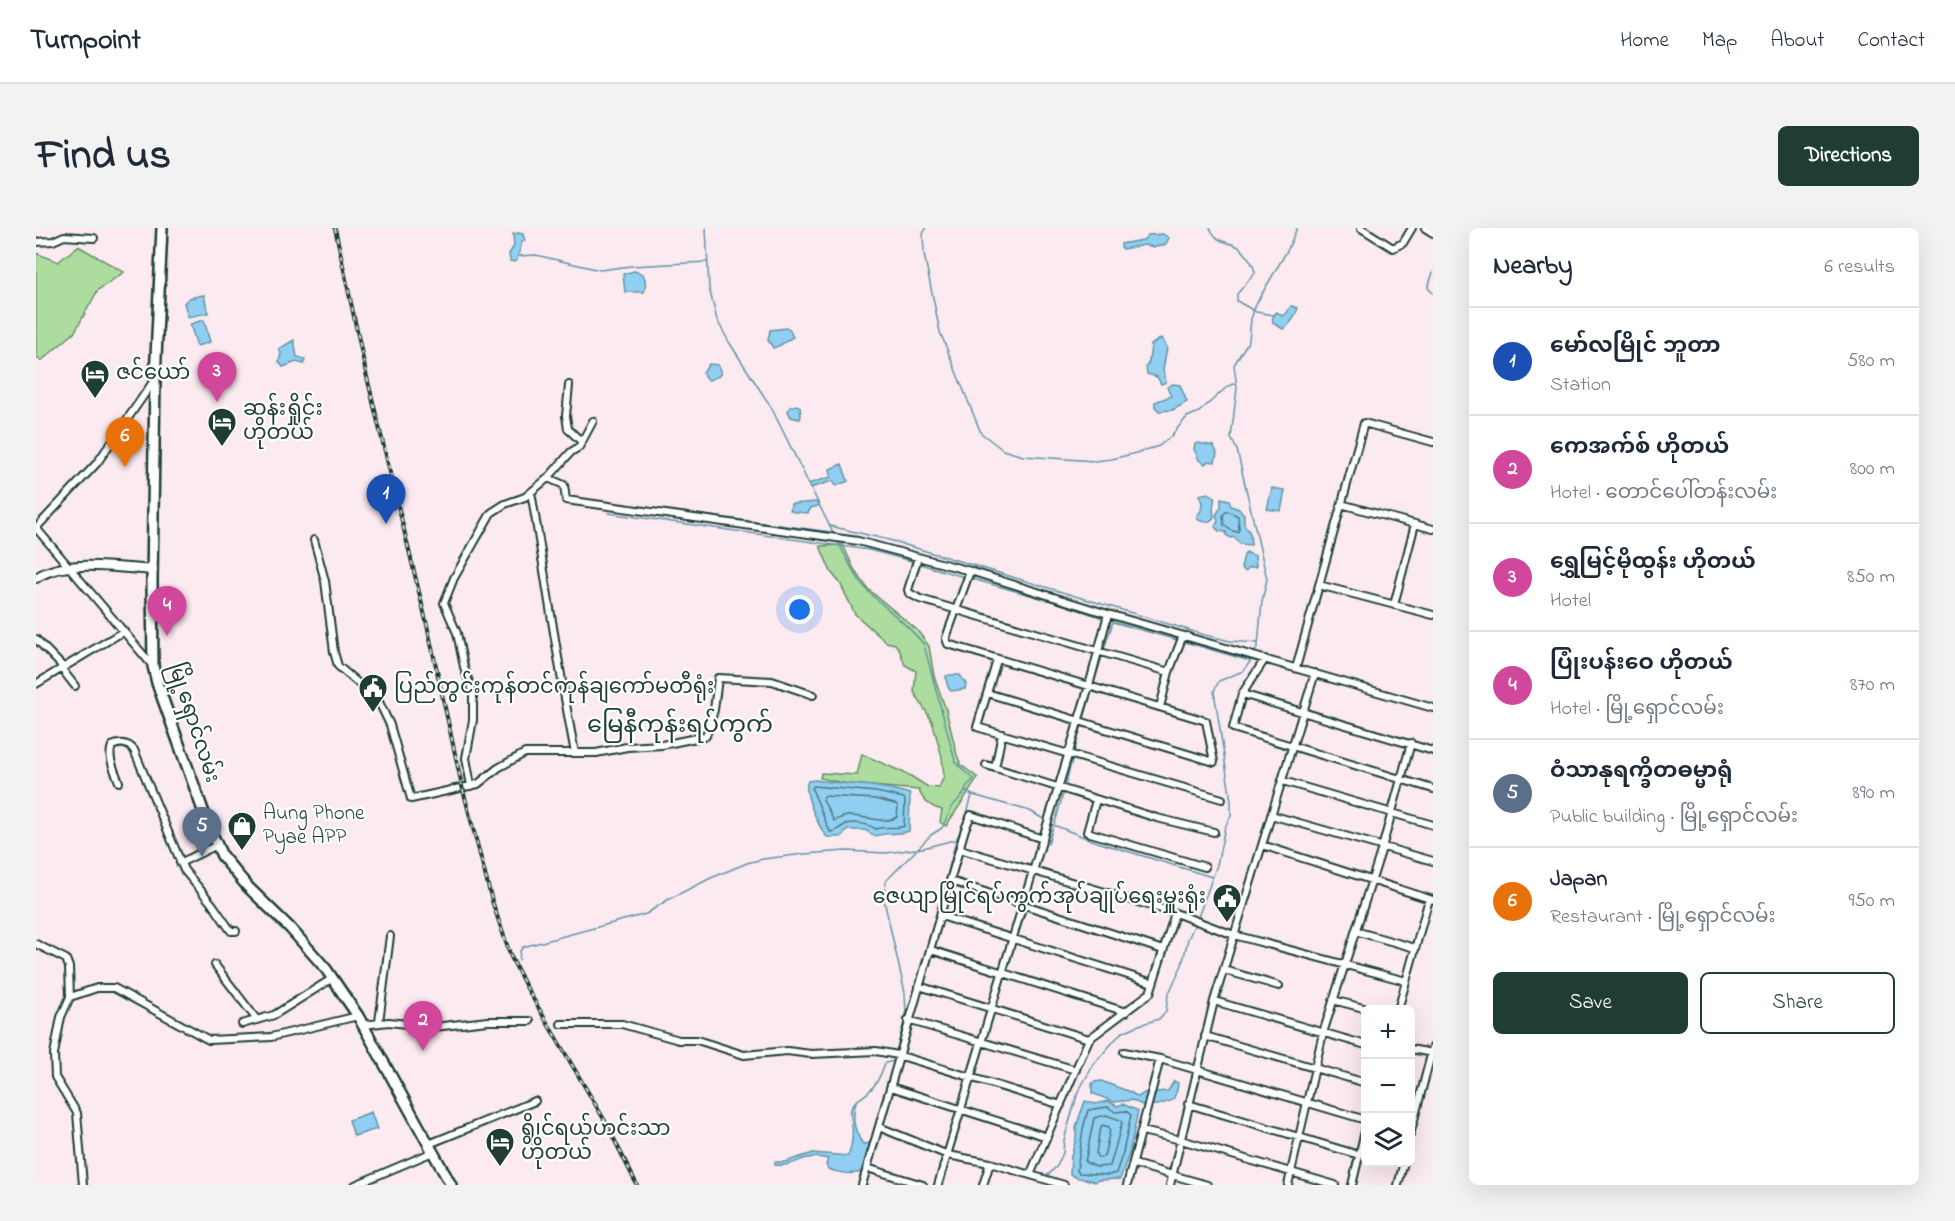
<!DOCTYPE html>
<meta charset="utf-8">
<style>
:root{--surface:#fff;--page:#f2f2f3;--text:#1f2937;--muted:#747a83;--line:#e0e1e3;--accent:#1f3d34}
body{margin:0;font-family:"Indie Flower","Noto Sans Myanmar",sans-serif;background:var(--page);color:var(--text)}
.controls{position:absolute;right:18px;bottom:18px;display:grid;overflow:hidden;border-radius:9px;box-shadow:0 6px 24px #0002}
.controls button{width:54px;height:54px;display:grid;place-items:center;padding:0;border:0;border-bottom:2px solid var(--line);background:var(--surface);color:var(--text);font:30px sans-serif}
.you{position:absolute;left:764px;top:382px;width:21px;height:21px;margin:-15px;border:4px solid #fff;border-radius:50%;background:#1a73e8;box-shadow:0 0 0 9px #1a73e833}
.badge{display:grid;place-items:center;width:39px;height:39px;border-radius:50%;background:var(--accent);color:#fff;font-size:20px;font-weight:700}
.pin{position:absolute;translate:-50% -50px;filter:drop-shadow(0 2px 3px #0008)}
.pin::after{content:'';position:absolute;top:32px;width:21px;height:18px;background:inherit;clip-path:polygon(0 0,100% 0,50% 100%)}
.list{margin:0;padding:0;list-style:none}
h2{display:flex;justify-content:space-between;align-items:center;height:78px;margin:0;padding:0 24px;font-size:26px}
h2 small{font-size:20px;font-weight:400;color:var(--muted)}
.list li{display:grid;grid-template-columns:39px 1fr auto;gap:18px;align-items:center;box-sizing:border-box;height:108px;padding:0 24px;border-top:2px solid var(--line)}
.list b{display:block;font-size:22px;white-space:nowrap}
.list p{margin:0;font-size:20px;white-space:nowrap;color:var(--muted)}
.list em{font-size:20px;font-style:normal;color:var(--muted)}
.actions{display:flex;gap:12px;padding:18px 24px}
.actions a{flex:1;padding:14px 0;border:2px solid var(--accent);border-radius:9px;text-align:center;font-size:21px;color:var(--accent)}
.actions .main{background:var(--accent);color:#fff}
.icon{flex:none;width:33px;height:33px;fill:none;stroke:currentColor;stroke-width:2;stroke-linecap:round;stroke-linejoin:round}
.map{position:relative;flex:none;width:1397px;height:957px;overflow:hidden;border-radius:9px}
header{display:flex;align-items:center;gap:36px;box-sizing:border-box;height:84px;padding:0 30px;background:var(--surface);border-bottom:2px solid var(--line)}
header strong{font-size:28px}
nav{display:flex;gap:33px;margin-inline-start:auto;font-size:21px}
.intro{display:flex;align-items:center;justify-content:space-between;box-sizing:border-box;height:144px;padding:0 36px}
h1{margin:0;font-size:42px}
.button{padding:15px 27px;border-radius:9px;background:var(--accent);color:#fff;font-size:21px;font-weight:700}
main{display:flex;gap:36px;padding:0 36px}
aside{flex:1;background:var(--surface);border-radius:9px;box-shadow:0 6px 24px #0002}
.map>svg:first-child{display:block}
</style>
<header>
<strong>Turnpoint</strong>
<nav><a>Home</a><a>Map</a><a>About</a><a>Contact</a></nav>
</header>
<div class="intro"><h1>Find us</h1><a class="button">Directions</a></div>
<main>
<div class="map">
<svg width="1397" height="957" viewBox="0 0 1397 957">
<rect width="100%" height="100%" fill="#fbeaf0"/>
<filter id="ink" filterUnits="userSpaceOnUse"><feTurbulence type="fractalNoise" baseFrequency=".0167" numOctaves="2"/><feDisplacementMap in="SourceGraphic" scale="12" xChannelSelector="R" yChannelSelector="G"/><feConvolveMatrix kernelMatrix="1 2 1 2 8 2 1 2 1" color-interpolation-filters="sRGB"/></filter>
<g filter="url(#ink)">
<path fill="#acdd9e" stroke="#668d69" stroke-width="1.5" d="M 42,18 L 88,44 L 62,62 L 38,105 L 5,133 L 0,128 L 0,25 L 22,34 Z
M 807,317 L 818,341 L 832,361 L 881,402 L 893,418 L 898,448 L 910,482 L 921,527 L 925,537 L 942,550 L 910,598 L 904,594 L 906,582 C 895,579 886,572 883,562 L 811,556 L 784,550 L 785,545 L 821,547 L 826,526 L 873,547 L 892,559 L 903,560 L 908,548 L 906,529 L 896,493 L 878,464 L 880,443 L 869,437 L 863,421 L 859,416 L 850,414 L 819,386 L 804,355 L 795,344 L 784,318 Z"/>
<path fill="#90cff1" stroke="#6395a5" stroke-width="1.5" d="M 483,5 L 487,6 L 489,13 L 486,14 L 481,32 L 478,34 L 474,33 L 473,26 L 478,18 L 477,6 Z
M 1127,6 L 1133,10 L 1129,17 L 1118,19 L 1109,17 L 1087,21 L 1085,19 L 1085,16 L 1107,12 L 1112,7 Z
M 598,43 L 607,46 C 610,52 611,57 608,64 L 589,64 L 587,46 Z
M 168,67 L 172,85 L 152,89 L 148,75 L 153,70 Z
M 1255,78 L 1262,80 C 1258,90 1256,95 1247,101 L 1237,95 C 1236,91 1237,86 1241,84 L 1246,88 L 1250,86 Z
M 168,92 L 174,114 L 161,118 L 154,96 Z
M 751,100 L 753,101 L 757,109 C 750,112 746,118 737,120 L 732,112 L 734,102 Z
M 1125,110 L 1131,119 L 1127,142 L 1130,154 L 1125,156 L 1121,149 L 1111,146 L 1110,139 L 1113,134 L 1115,117 Z
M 258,112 L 261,129 L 269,131 L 268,136 L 260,134 L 247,139 L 243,134 L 245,125 L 243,121 Z
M 673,136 L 682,137 L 685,145 L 683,148 L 673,152 L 669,150 L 667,145 Z
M 1137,156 L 1144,157 L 1151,174 L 1137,182 L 1123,183 L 1119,179 L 1119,174 L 1135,168 L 1131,159 Z
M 761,177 L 764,179 L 765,188 L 764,191 L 755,189 L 752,183 L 754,179 Z
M 1162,215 L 1178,218 L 1181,225 L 1179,234 L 1172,233 L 1169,236 L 1163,232 L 1158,221 L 1159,216 Z
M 806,236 L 812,253 L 800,258 L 797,253 L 774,260 L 772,256 L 795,249 L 794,241 Z
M 1236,260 L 1249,262 L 1245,283 L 1231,281 Z
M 1172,265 L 1179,269 L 1177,279 L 1178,289 C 1174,295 1167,295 1161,291 L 1161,287 L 1165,283 L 1166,275 L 1163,267 Z
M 1185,270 L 1193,272 L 1195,278 L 1203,281 L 1208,286 L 1208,296 L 1214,305 L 1215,317 L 1204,316 L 1198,309 L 1195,310 L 1190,307 L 1190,304 L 1183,303 L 1179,299 L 1182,293 L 1180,287 L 1185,279 Z
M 781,274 L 782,278 L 775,280 L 772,285 L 758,284 L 754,282 L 755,276 Z
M 1210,324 L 1219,328 L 1220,339 L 1214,339 L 1209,343 L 1205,340 L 1208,327 Z
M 914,447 L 924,447 L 930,456 L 929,461 L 915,463 C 911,459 910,454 910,448 Z
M 779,552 C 811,557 843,556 874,566 L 873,603 C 862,607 852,604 839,608 L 829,602 L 812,602 L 805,609 L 791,609 C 783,599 766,564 772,553 Z
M 1065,853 L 1094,864 L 1102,869 L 1108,865 L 1132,863 L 1138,853 L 1142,855 L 1141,862 L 1137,872 L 1122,877 L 1106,877 L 1096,872 L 1078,874 L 1056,865 L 1056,856 L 1058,854 Z
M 820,873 C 816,889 817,900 826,915 L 828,916 L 834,915 L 826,944 C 816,947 802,945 792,941 L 790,937 L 792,931 C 767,924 760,940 739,937 L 739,934 L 749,934 L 777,925 L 812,928 C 816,920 817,906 816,897 C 815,887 812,881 820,873 Z
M 1049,873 L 1059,876 L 1072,873 L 1081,878 L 1087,876 L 1102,883 L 1093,926 L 1084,951 L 1062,952 L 1059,954 C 1050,949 1042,953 1034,946 L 1035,928 L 1040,911 L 1040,899 Z
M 335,884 L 341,901 L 318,908 L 313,892 Z"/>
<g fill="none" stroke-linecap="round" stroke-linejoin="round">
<path stroke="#4c7780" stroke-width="1.5" d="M 1191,283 L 1202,288 L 1203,301 L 1202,304 L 1196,303 L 1188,297 L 1187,287 Z
M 777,558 L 840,564 L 868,570 L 869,573 L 868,598 C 860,602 849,597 840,601 C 832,596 815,592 807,598 C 801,601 802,603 794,604 L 776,561 Z
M 788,568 L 839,571 L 859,576 L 862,578 L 861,589 C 847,597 828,587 812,588 C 807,588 803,591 798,593 L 787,572 Z
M 1072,879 L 1079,884 L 1090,883 L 1095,887 L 1087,924 L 1080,945 L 1073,947 L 1043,945 L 1041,942 L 1047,901 L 1052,882 Z
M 1070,887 L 1084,892 L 1086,895 L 1074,938 L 1060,939 L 1049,934 L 1058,890 Z
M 1066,897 L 1073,899 L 1074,902 L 1068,928 L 1062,930 L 1060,926 L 1063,905 Z"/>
<path stroke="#6395a5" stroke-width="1.5" d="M 670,0 L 673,60 L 681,92 L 693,114 L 735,179 L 798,307
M 890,0 L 887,6 L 888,26 L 904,104 L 945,205 L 967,222 L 987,228 L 1059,233 L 1076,231 L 1100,225 L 1123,218 L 1134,209 L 1151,189 L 1163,184 L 1191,159 L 1200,155
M 1174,0 C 1182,16 1188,12 1201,18 C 1208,21 1219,39 1219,45 L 1201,66 L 1201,73 L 1220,84 L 1238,87
M 482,28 L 500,27 L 564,42 L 595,38 L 671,34
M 1397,44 L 1392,60 L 1397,65
M 564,273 L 795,304
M 572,285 L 833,322 L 879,334
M 794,298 L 853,312 L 1169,407 L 1194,413 L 1222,415
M 802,314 C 811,331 820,351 834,365 C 852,383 873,397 888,417 L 919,533 L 929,544 L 938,551 L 930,559 L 929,563 L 936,567 L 929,593
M 884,336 L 928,349
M 933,350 L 1019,374 L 1067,390
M 1149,414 L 1214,433
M 1068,421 L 1077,394 L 1141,412
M 1218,426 L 1222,417 L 1226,373 L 1231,351 L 1201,222 L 1195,210 L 1201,160 L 1198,137 L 1213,112 L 1215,91 L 1220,76 L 1252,21 L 1261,0
M 1057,457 L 1066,429
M 1048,490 L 1056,462
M 1038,524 L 1046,497
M 1029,558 L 1036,532
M 937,567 L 994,583 L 1009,592
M 1019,595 L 1027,566
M 1015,596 L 1058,613 L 1176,649
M 1012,616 L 1017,599
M 907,665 L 920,612 L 927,598
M 1161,692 L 1181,637 L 1189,599 L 1195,588 L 1195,573 L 1178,463 L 1183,453 L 1207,443 L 1217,430
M 483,732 L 484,723 L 487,719 L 610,686 L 633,671 L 675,650 L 711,635 L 727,631 L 768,626 L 810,623 L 850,625 L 887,620 L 918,612
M 870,786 L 880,759
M 860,825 L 870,786 L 869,765 L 848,672 L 850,653 L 895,607 L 906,600 L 916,579 L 929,564
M 820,873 C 837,863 843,853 849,835 L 858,833 L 859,829
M 1010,949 L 1021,938 L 1027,925 L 1028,912 L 1042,864 L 1058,836 L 1085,805 L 1103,797 L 1123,791 L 1130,783 L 1132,767 L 1146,737 L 1152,711 L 1159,696"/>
<g stroke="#1f3d34" stroke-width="10">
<path id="minor" d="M 1325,0 L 1357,20 L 1367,15 L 1376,0
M 1389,0 L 1397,5
M 0,14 L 17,13 L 28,8 L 58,10
M 533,157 L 530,188 L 532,201 L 546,214
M 557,193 L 543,219 L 535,224 L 512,250 L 528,257 L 530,272 L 822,313 L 934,343 L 1072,386 L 1397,480
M 495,264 C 510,351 522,438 539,525
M 1305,276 L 1397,301
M 0,300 L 61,235 L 119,151
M 0,300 L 116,437
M 278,312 L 289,353 L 298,424 L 302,438 L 342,472 L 354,497 L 375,571 L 442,556 L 462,540 L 489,525 L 560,525 L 591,519 L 626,517 L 670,508 L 678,482 L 682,450 L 736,453 L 777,467
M 882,329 L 872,362 L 873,365 L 884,371 L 1133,444
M 934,343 L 910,410 L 912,416 L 1170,493 L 1178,534 L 951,465
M 1283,357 L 1397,387
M 1358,377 L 1379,296
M 0,411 L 27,439
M 1229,431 L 1206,466 L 1197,500 L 1397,561
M 961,432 L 941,499 L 1186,571
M 25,440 L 39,458
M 1260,440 L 1328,195 L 1397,214
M 0,456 L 88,403
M 1206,466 L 1397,523
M 1124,479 L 1133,444 L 1146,410 L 1151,408
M 950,537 L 1121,590 L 1178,604
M 959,540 L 966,506
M 1247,553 L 1397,597
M 83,554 C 79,543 71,529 76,518 C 84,514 92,515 98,522 L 148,642 L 177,677 L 195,703 L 200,703
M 435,558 L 430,530 L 437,492 L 437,466 L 428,439 L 421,405 L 408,375 L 418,350 L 455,285 L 469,276 L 489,269 L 512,250
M 1060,572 L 1051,604 L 1169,639
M 1235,587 L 1397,633
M 1226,617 L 1397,672
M 924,621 L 1139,685 L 1198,707 L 1370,753
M 144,635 L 181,617
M 915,653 L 1127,722
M 905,688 L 1117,755
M 1319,703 L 1379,720
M 0,716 L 30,731 L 33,739 L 34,769
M 895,722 L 1090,784
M 179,737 L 221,792
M 1188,742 L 1243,758
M 883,758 L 1053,811
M 1297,772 L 1335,782
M 1178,773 L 1330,817
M 1362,782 L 1393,671
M 872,792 L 1040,842
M 343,794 L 354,708
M 206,796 L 238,787 L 297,750
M 525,796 L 586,796 L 643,812 L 661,812 L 708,827 L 751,823 L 775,826 L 840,823 L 862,827 L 1025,877
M 327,797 L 353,794 L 398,799 L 452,793 L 494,793
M 1169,808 L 1330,855
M 1374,821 L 1397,825
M 1088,824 L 1124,831 L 1330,892
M 855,859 L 1011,909
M 1152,876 L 1323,927
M 843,899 L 912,927 L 954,935 L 1028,957
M 1106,903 L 1145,912 L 1299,957
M 1374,907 L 1397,819
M 393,916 L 499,873
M 1098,936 L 1171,957
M 831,940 L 887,957
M 994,947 L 1053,811 L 1114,765 L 1139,685
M 47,957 L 41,885 L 19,849 L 18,826 L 25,789 L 34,769 L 61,760 L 78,760 L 173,812 L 235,809 L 322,788
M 319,957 L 397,924
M 826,957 L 929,601 L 935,587 L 1007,611
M 902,957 L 1053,458 L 1072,386
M 947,957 L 954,935
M 1091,957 L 1124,831
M 1134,957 L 1178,773 L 1279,445
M 1252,957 L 1287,805 L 1346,620 L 1375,515
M 1316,957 L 1330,899
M 1362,957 L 1368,934"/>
</g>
<g stroke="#1f3d34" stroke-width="12">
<path id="major" d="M 0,350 C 29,330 82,340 117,342"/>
</g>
<g stroke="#1f3d34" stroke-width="14">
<path id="highway" d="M 126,0 L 119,151 L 116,353 L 117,438 L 121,455 L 173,599 L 186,628 L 212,659 L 254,700 L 290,741 L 322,788 L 415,957"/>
</g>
<use href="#minor" stroke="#fff" stroke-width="6"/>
<use href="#major" stroke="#fff" stroke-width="8"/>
<use href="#highway" stroke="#fff" stroke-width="9"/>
<g stroke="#1f3d34" stroke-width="4">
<path id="rail" d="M 299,0 L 330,145 L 391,397 L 426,558 L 456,673 L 475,729 L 489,757 L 569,893 L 601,957"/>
</g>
<use href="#rail" stroke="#fff" stroke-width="1.5" stroke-dasharray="4.5" stroke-linecap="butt"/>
</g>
</g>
<defs>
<g id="hotel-pin" transform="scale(1.5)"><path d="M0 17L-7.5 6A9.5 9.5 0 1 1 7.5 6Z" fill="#1f3d34" stroke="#fff"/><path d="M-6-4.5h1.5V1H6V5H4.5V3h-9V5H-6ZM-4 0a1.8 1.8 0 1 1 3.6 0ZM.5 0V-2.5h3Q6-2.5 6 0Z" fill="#fff"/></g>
<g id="civic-pin" transform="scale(1.5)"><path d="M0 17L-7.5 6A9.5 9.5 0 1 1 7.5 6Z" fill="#1f3d34" stroke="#fff"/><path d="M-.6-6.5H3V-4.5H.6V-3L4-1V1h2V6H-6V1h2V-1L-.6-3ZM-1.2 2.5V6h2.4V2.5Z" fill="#fff"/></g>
<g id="shop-pin" transform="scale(1.5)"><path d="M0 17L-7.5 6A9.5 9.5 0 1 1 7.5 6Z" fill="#1f3d34" stroke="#fff"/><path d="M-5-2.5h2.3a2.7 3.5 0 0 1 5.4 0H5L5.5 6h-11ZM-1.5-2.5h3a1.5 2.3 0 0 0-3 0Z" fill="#fff"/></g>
</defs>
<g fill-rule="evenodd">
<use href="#hotel-pin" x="59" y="146"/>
<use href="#hotel-pin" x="186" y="194"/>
<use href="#civic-pin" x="337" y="460"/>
<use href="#shop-pin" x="206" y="598"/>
<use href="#civic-pin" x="1191" y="670"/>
<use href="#hotel-pin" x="464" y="914"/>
</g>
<g text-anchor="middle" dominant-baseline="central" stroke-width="4.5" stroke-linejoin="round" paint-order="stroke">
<g font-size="21" fill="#1f3d34" stroke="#fff" text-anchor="start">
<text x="80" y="146">ဇင်ယော်</text>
<text x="207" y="182">ဆန်းရှိုင်း<tspan x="207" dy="24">ဟိုတယ်</tspan></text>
<text x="358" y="460">ပြည်တွင်းကုန်တင်ကုန်ချကော်မတီရုံး</text>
<text x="227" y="586">Aung Phone<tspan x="227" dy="24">Pyae APP</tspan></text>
<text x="1170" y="670" text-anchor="end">ဇေယျာမြိုင်ရပ်ကွက်အုပ်ချုပ်ရေးမှူးရုံး</text>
<text x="485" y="902">ရွိုင်ရယ်ဟင်းသာ<tspan x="485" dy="24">ဟိုတယ်</tspan></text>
</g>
<g font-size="21" fill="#1f3d34" stroke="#fff">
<text transform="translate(157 495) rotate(72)">မြို့ရှောင်လမ်း</text>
</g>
<g font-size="24" fill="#1f3d34" stroke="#fff">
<text x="644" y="498">မြေနီကုန်းရပ်ကွက်</text>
</g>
</g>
</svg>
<div class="controls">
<button>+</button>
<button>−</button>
<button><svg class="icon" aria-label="layers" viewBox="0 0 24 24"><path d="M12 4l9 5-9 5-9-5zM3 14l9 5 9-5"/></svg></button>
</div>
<div class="you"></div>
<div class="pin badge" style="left:350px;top:296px;background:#1a4fb4">1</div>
<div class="pin badge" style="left:387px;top:823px;background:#d1479c">2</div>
<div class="pin badge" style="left:181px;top:174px;background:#d1479c">3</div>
<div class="pin badge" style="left:131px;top:408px;background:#d1479c">4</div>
<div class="pin badge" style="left:166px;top:629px;background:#5c6f8a">5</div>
<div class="pin badge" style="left:89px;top:239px;background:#e8710a">6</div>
</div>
<aside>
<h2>Nearby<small>6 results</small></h2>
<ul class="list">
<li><span class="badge" style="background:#1a4fb4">1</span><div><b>မော်လမြိုင် ဘူတာ</b><p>Station</p></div><em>580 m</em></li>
<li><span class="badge" style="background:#d1479c">2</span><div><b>ကေအက်စ် ဟိုတယ်</b><p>Hotel · တောင်ပေါ်တန်းလမ်း</p></div><em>800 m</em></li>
<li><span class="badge" style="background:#d1479c">3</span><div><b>ရွှေမြင့်မိုထွန်း ဟိုတယ်</b><p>Hotel</p></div><em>850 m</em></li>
<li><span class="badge" style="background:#d1479c">4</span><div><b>ပြုံးပန်းဝေ ဟိုတယ်</b><p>Hotel · မြို့ရှောင်လမ်း</p></div><em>870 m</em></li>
<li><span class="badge" style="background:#5c6f8a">5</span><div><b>ဝံသာနုရက္ခိတဓမ္မာရုံ</b><p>Public building · မြို့ရှောင်လမ်း</p></div><em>890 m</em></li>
<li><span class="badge" style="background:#e8710a">6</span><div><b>Japan</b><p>Restaurant · မြို့ရှောင်လမ်း</p></div><em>950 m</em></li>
</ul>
<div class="actions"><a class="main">Save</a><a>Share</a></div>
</aside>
</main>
